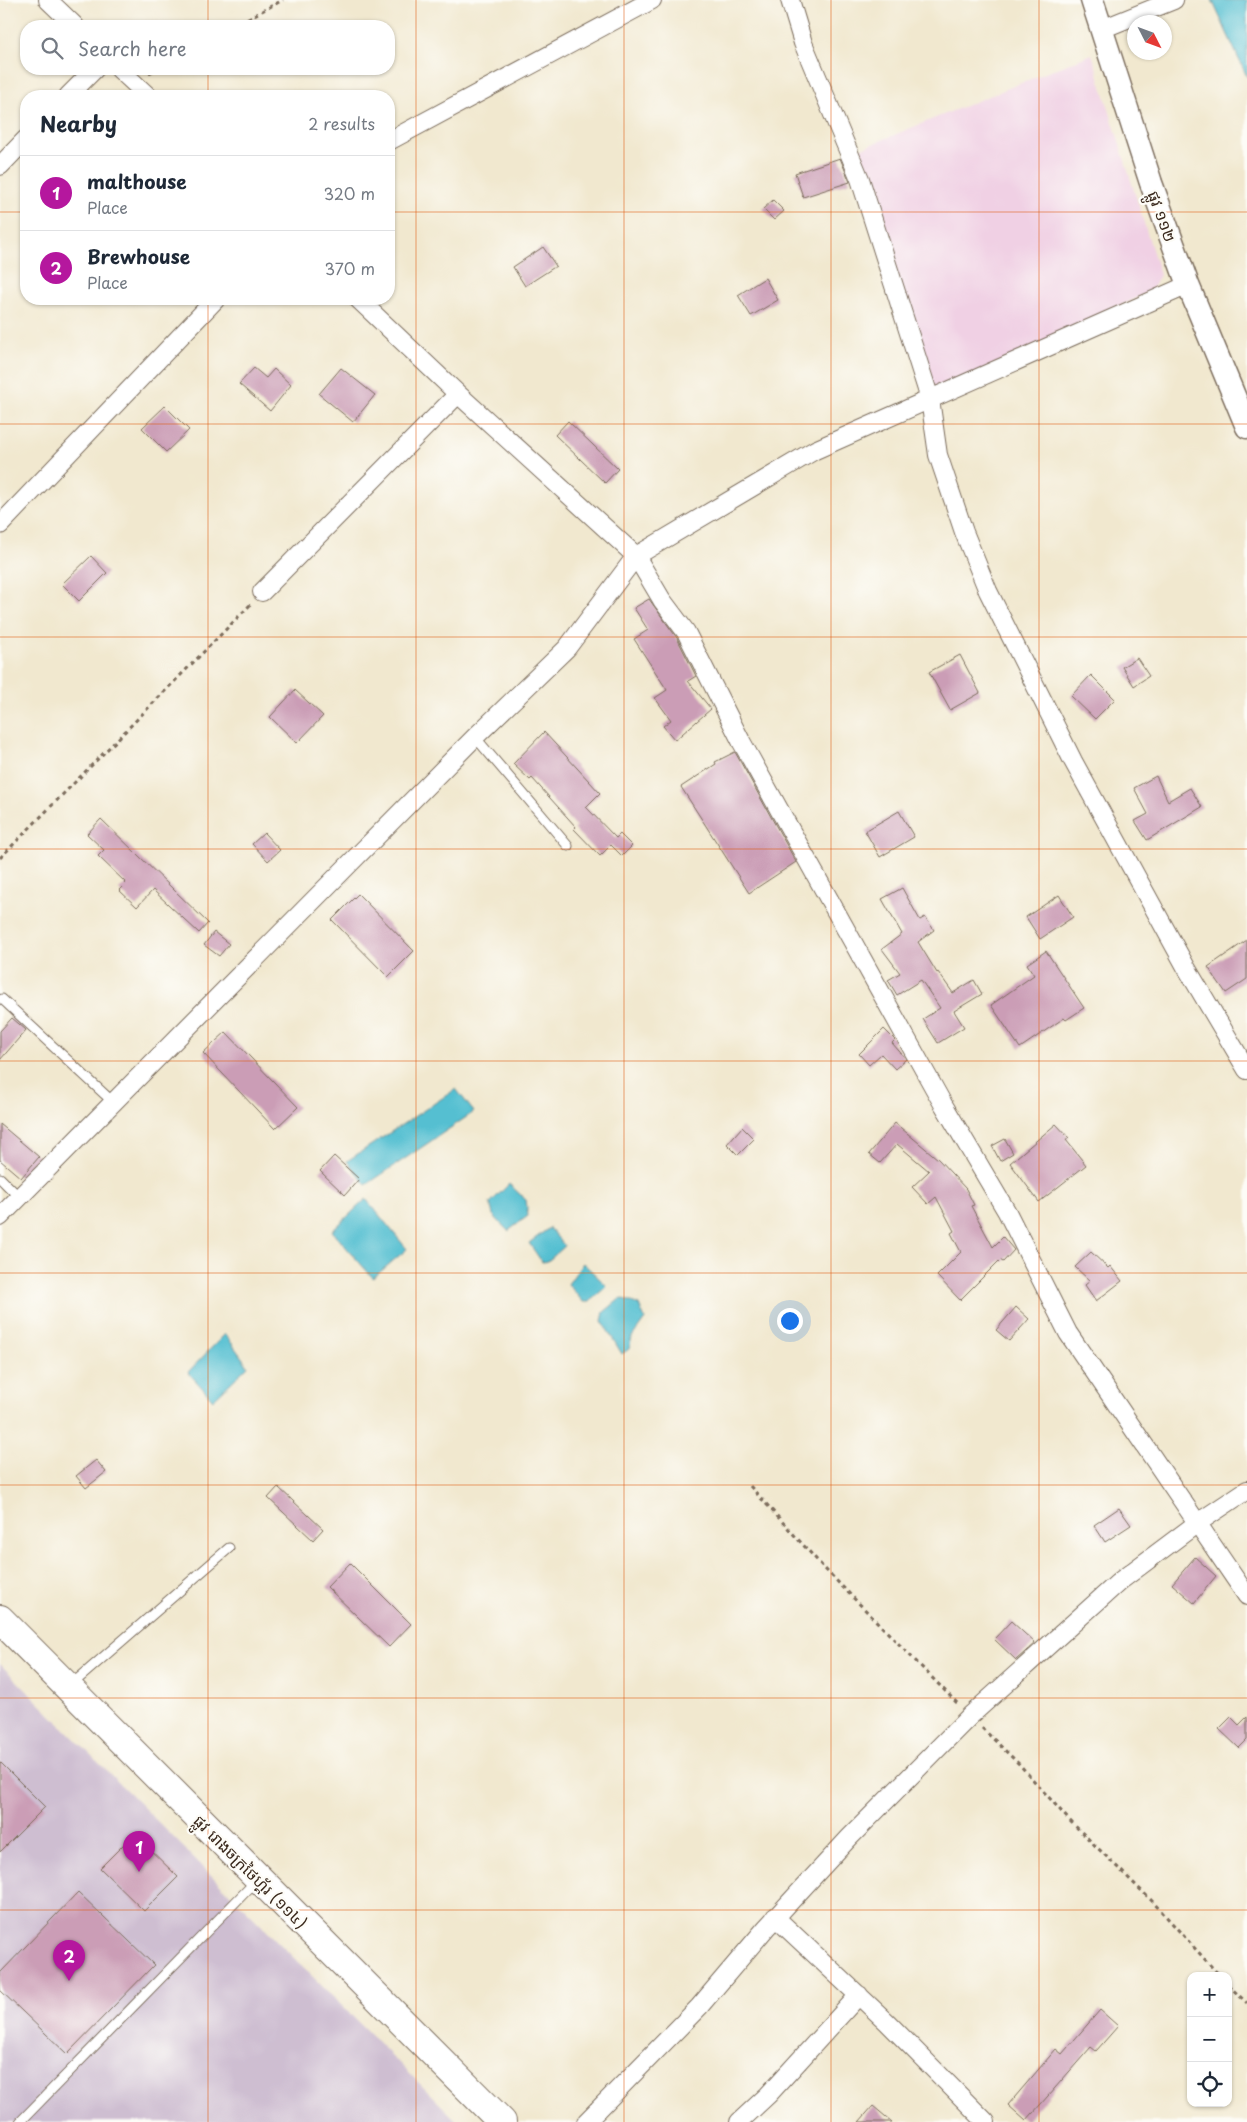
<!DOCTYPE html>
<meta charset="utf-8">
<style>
:root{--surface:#fff;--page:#f6f6f7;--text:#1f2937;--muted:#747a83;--line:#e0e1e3;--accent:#b5179e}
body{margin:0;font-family:"Playpen Sans","Noto Sans Khmer",sans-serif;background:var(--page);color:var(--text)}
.controls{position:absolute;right:15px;bottom:15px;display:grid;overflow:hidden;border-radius:10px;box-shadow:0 1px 4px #0004}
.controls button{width:45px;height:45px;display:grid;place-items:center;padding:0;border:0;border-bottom:1px solid var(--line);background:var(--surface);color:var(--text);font:25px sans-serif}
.compass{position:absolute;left:1127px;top:15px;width:45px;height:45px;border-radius:50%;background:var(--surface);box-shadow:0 1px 4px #0004;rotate:132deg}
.you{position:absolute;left:789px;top:1320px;width:18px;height:18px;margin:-12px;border:4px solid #fff;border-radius:50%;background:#1a73e8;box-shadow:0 0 0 8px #1a73e833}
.badge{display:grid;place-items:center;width:32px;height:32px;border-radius:50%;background:var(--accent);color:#fff;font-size:16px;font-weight:700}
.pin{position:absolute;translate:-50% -41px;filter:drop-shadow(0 1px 2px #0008)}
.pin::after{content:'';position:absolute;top:26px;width:18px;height:15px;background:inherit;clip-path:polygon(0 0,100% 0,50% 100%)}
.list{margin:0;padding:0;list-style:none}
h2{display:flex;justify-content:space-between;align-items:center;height:65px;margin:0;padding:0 20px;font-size:21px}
h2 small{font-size:16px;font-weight:400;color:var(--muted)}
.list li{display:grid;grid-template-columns:32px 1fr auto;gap:15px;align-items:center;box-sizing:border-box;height:75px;padding:0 20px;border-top:1px solid var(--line)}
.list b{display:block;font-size:19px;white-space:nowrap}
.list p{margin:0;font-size:16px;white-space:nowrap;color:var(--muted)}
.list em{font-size:16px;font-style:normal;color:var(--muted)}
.icon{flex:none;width:28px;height:28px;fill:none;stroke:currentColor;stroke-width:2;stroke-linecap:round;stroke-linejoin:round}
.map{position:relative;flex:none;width:1247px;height:2122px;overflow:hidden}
.search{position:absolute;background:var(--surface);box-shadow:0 1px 4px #0004;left:20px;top:20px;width:375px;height:55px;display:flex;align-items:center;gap:12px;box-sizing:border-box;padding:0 18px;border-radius:20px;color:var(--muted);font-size:19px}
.panel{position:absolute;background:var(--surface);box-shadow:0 1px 4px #0004;left:20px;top:90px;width:375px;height:215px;border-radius:20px}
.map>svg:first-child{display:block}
</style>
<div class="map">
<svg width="1247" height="2122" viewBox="0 0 1247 2122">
<rect width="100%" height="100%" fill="#fdfcf7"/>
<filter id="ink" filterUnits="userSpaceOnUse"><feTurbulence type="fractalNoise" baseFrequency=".02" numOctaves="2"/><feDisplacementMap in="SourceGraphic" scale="10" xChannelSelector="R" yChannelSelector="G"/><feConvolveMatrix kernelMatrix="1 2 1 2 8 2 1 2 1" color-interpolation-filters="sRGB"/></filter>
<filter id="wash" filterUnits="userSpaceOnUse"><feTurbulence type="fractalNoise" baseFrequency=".0096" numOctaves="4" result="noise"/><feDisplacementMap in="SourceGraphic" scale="20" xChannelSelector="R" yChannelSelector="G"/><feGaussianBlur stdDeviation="1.12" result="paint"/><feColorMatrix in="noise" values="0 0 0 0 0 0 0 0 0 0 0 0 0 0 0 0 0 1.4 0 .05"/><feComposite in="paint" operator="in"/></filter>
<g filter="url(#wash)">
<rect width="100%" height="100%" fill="#f1e8cf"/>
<path fill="#f0d0e4" d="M 1092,54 L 1160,275 L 1151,291 L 933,394 L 855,151 Z"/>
<path fill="#cebed1" d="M 0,1664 L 458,2122 L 0,2122 Z"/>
<path fill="#55bfd1" stroke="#487478" d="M 1212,0 L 1247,0 L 1247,77 Z
M 456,1089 L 474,1112 L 366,1185 L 347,1161 Z
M 509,1184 L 526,1200 L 528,1216 L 508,1231 L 493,1215 L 490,1203 Z
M 366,1199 L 407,1249 L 373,1278 L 332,1231 Z
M 549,1228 L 565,1246 L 548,1261 L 542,1262 L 529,1243 Z
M 583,1263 L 607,1286 L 589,1302 L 583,1302 L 568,1284 Z
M 621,1298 L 639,1305 L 645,1319 L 632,1337 L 629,1349 L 622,1354 L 602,1321 L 604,1312 Z
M 225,1334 L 248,1366 L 213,1400 L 188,1372 Z"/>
<g id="blocks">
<path fill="#cb9db6" d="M 840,158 L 850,182 L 803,197 L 795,173 Z
M 773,200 L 784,211 L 774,220 L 763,209 Z
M 543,247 L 556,266 L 525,286 L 513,267 Z
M 765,278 L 778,300 L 751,316 L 738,295 Z
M 254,368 L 266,378 L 274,369 L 291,385 L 270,411 L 239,384 Z
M 341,368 L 375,395 L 353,422 L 319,394 Z
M 165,406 L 189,430 L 166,452 L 142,428 Z
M 568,421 L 618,469 L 605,483 L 555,435 Z
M 91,556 L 107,573 L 79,601 L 62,584 Z
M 649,599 L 677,638 L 696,676 L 688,681 L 711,709 L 675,740 L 663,726 L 671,720 L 655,698 L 667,690 L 634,639 L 648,630 L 634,608 Z
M 960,655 L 980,693 L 950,710 L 929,672 Z
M 1137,658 L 1149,676 L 1134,686 L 1122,667 Z
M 1091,675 L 1115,699 L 1095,719 L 1071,696 Z
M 295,690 L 323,716 L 297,743 L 270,717 Z
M 544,732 L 600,793 L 586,807 L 616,838 L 620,834 L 632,846 L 622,856 L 611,845 L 600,856 L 574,829 L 576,827 L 532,778 L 530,780 L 513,764 Z
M 735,752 L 796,862 L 749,893 L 681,787 L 716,764 L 715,762 Z
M 1156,776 L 1168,801 L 1190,788 L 1202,807 L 1147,840 L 1135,821 L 1148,814 L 1134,788 Z
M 899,811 L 914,837 L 880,857 L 865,831 Z
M 101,819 L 208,923 L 199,933 L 153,890 L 137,907 L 119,890 L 126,883 L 98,856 L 104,850 L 87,834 Z
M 264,833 L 280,850 L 268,861 L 252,844 Z
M 902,888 L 920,920 L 925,917 L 934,930 L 918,942 L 937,973 L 938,972 L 953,993 L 974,980 L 982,994 L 954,1011 L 964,1027 L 938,1043 L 923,1019 L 940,1008 L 921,980 L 897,995 L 888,980 L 900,973 L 882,949 L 902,934 L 882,899 Z
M 358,894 L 414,951 L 388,977 L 332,920 Z
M 1059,895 L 1073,917 L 1040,939 L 1026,917 Z
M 214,932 L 229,944 L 219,956 L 204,945 Z
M 1247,940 L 1247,979 L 1226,993 L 1208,967 Z
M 1046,951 L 1084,1008 L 1066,1020 L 1064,1018 L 1020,1048 L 991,1005 L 1034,975 L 1027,964 Z
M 12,1018 L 26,1030 L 0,1060 L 0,1031 Z
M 884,1029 L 895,1040 L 892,1043 L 906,1059 L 895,1069 L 881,1054 L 869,1065 L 859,1054 Z
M 226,1032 L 298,1107 L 275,1129 L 203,1053 Z
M 895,1123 L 938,1159 L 966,1189 L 974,1205 L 971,1206 L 993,1247 L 1003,1237 L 1014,1250 L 1003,1262 L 1000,1260 L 960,1300 L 937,1276 L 961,1252 L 951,1233 L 954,1231 L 936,1197 L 928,1204 L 912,1187 L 929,1171 L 897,1144 L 880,1163 L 869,1154 Z
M 0,1124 L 39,1157 L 21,1178 L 0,1160 Z
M 1056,1124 L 1069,1138 L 1066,1140 L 1086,1165 L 1039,1202 L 1010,1163 Z
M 742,1127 L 754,1139 L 738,1155 L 727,1144 Z
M 1005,1139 L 1013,1153 L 1000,1161 L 992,1146 Z
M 334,1156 L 359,1179 L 345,1195 L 320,1171 Z
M 1091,1252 L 1108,1268 L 1110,1266 L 1122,1281 L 1096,1301 L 1085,1285 L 1090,1281 L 1075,1267 Z
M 1016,1307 L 1029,1319 L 1009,1341 L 996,1330 Z
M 96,1460 L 106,1472 L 86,1488 L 76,1476 Z
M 278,1487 L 323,1529 L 313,1540 L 268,1498 Z
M 1119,1508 L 1131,1525 L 1105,1542 L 1094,1525 Z
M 1195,1557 L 1216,1576 L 1194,1603 L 1172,1584 Z
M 350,1563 L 411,1624 L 389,1647 L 327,1587 Z
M 1011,1621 L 1035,1643 L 1016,1660 L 994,1639 Z
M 1231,1717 L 1239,1725 L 1247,1717 L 1247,1740 L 1239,1748 L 1219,1729 Z
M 0,1762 L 45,1807 L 0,1852 Z
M 134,1834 L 178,1877 L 144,1911 L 100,1868 Z
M 78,1892 L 154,1965 L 67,2054 L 0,1990 L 0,1973 Z
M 1100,2010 L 1118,2026 L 1096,2051 L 1091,2047 L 1026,2121 L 1008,2105 L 1056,2049 L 1062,2054 Z
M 873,2106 L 892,2122 L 859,2122 Z"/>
</g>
</g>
<g filter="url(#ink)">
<use href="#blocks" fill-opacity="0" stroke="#7b6c5c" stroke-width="1"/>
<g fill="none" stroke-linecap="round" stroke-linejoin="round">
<g stroke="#7b6c5c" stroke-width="11">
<path id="service" d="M 475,737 L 568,846
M 2,999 L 114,1103
M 0,1178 L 19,1197
M 70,1686 L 229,1548
M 20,2122 L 256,1881"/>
</g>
<g stroke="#7b6c5c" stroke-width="20">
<path id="minor" d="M 48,0 L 75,26
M 790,0 L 803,43 L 860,179 L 930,399 L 938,455 L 964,532 L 988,591 L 1073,761 L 1186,967 L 1247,1070
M 1102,29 L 1174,0
M 119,69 L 148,96
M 68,96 L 95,69
M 389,141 L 652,0
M 0,166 L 26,139
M 358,299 L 458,394 L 636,556 L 662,600 L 686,632 L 741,741 L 943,1104 L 1007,1212 L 1068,1333 L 1247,1596
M 0,525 L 216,299
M 262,592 L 458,394
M 0,1217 L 475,737 L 567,648 L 636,556 L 815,450 L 1188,285
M 775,1917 L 887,2022 L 986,2122
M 586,2122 L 699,2007 L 766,1928 L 849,1838 L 970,1716 L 1120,1581 L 1196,1524 L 1247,1490
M 739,2122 L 768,2095 L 859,1995"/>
</g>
<g stroke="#7b6c5c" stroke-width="25">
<path id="tertiary" d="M 1092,0 L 1151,183 L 1188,285 L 1247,427"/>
</g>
<g stroke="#7b6c5c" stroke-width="30">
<path id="primary" d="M 0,1619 L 502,2122"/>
</g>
<path stroke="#7b6c5c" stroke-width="3" stroke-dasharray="4 4" stroke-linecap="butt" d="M 233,26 L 283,0
M 149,73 L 157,69
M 0,858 L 251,604
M 750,1486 L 824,1568 L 958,1704
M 982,1728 L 1019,1764 L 1069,1820 L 1152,1901 L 1220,1976
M 1228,1985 L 1247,2003"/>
<use href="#service" stroke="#fff" stroke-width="9"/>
<use href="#minor" stroke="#fff" stroke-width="18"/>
<use href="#tertiary" stroke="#fff" stroke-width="22"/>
<use href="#primary" stroke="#fff" stroke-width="28"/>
</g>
</g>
<path fill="none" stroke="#df570d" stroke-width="1" stroke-opacity="0.55" d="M 208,0 L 208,26M 416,0 L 416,2122M 624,0 L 624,2122M 831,0 L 831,2122M 1039,0 L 1039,2122M 208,69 L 208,96M 0,212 L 26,212M 389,212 L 1247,212M 208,299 L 208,2122M 0,424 L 1247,424M 0,637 L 1247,637M 0,849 L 1247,849M 0,1061 L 1247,1061M 0,1273 L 1247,1273M 0,1485 L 1247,1485M 0,1698 L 1247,1698M 0,1910 L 1247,1910"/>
<g text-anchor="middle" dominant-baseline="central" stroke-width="4.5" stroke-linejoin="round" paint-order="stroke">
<g font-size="16" fill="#3b2a1e" stroke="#fdfcf7">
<text transform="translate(1163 216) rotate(70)">ផ្លូវ ១១២</text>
<text transform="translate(251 1871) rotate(45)">ផ្លូវ រោងចក្រថៃហ្គ័រ (១១៤)</text>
</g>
</g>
</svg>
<div class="controls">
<button>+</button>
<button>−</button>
<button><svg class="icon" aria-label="locate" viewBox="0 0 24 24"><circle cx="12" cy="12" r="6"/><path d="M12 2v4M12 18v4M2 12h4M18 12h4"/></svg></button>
</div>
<svg class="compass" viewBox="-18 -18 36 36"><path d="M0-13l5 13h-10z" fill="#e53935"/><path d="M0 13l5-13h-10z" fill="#747a83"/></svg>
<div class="you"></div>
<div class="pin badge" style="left:139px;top:1872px">1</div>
<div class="pin badge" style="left:69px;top:1981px">2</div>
<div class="search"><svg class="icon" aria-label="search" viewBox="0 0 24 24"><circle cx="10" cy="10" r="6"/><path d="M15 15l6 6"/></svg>Search here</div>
<section class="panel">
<h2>Nearby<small>2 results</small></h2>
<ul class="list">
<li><span class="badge">1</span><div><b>malthouse</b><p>Place</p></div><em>320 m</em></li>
<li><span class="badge">2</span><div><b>Brewhouse</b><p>Place</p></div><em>370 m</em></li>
</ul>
</section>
</div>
